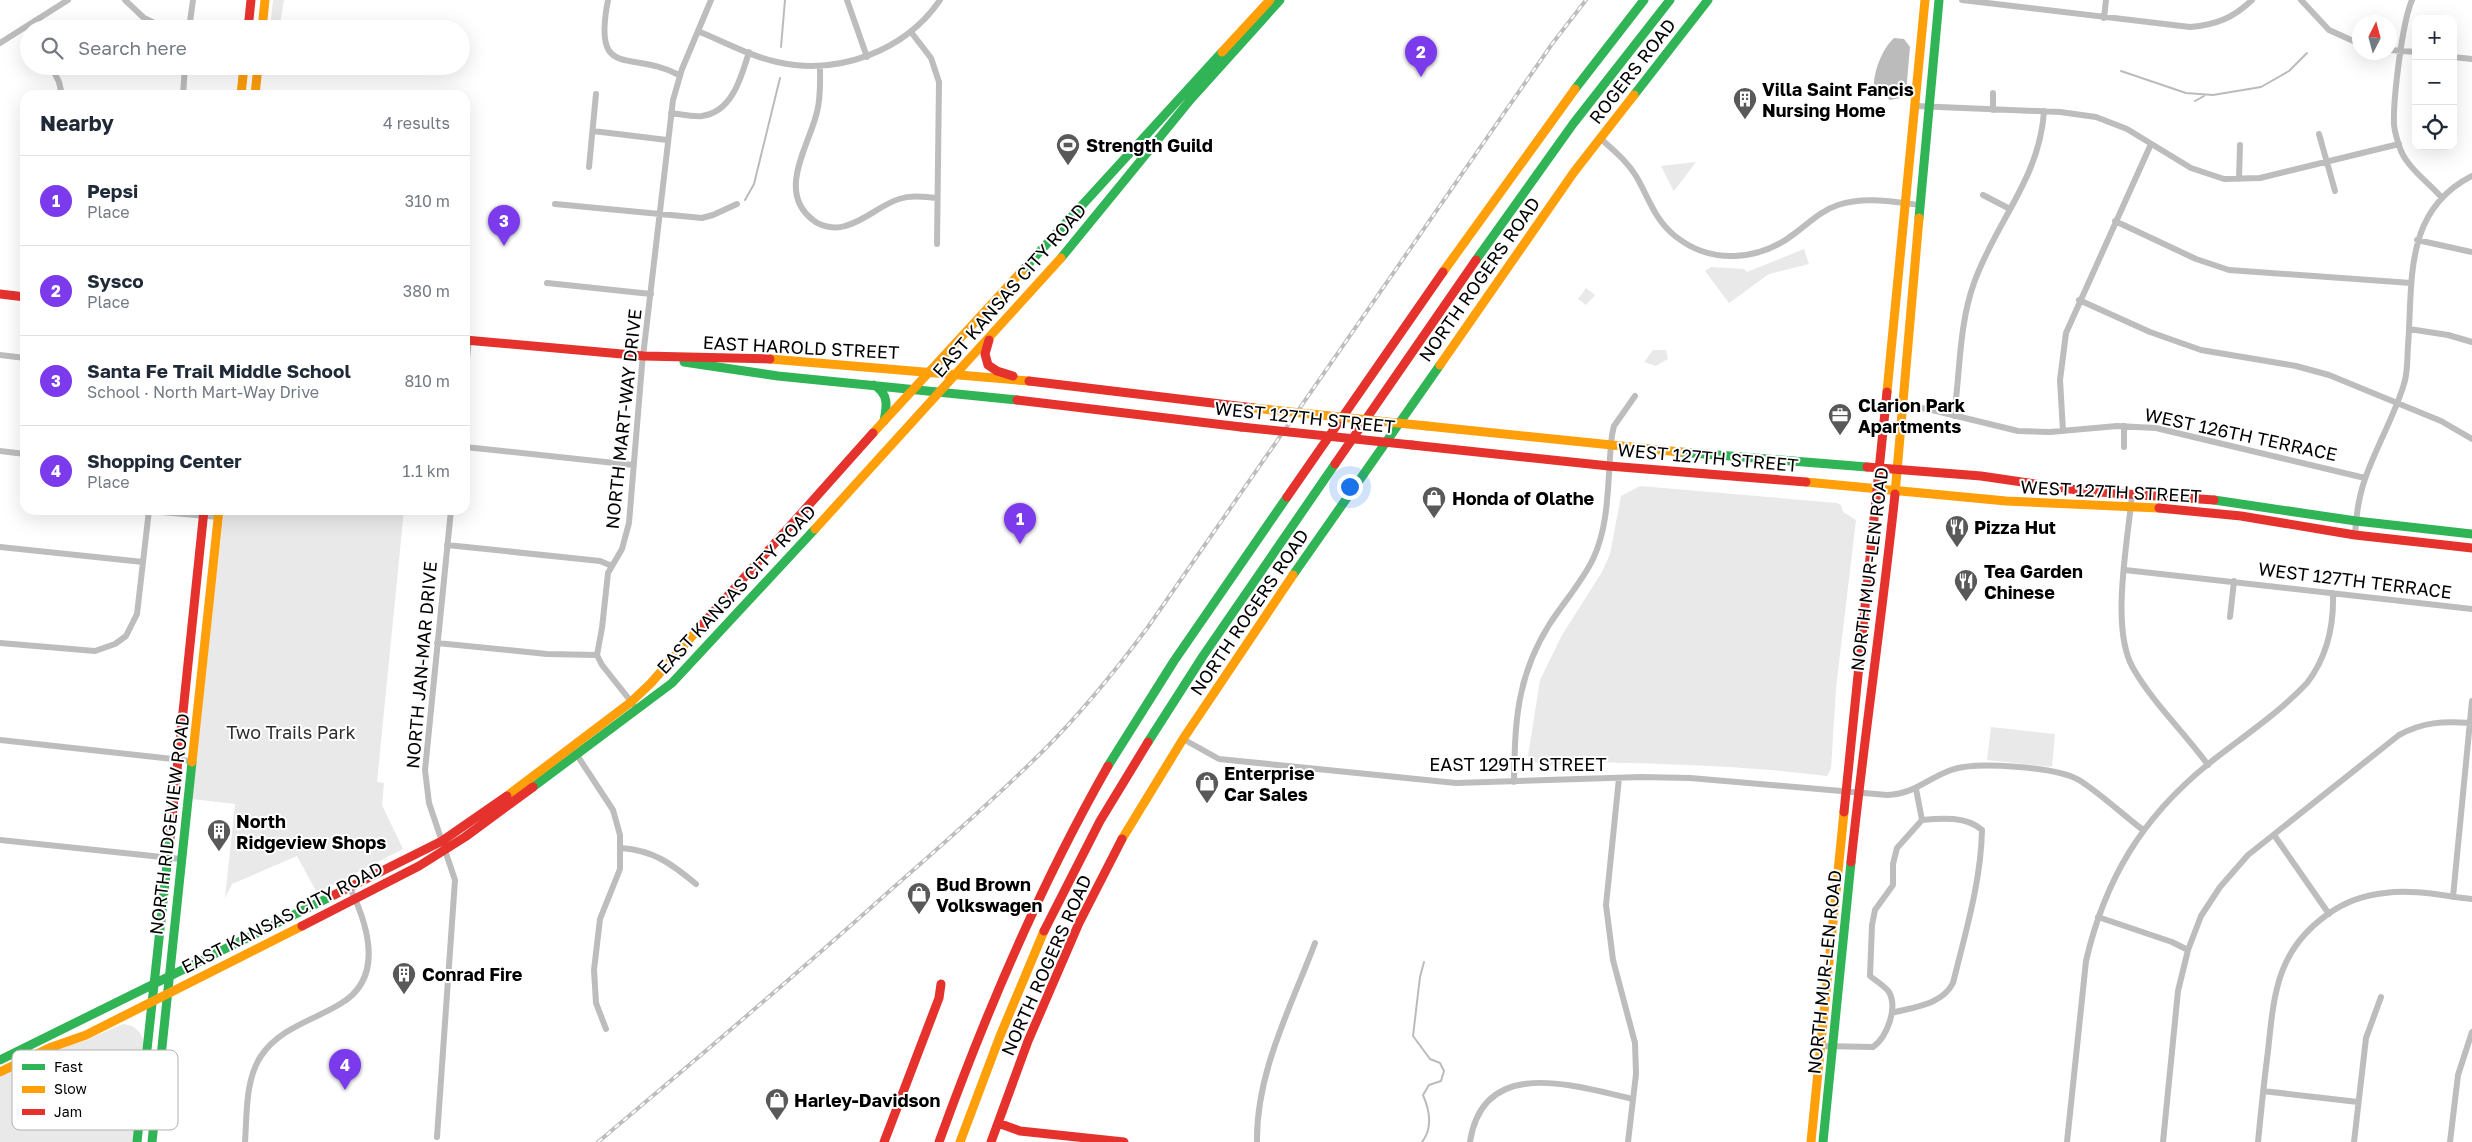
<!DOCTYPE html>
<meta charset="utf-8">
<style>
:root{--surface:#fff;--page:#f2f2f3;--text:#1f2937;--muted:#747a83;--line:#e0e1e3;--accent:#7c3aed}
body{margin:0;font-family:"Golos Text",sans-serif;background:var(--page);color:var(--text)}
.controls{position:absolute;right:15px;top:15px;display:grid;overflow:hidden;border-radius:10px;box-shadow:0 5px 20px #0002}
.controls button{width:45px;height:45px;display:grid;place-items:center;padding:0;border:0;border-bottom:1px solid var(--line);background:var(--surface);color:var(--text);font:25px sans-serif}
.compass{position:absolute;left:2352px;top:15px;width:45px;height:45px;border-radius:50%;background:var(--surface);box-shadow:0 5px 20px #0002;rotate:6deg}
.you{position:absolute;left:1349px;top:486px;width:18px;height:18px;margin:-12px;border:4px solid #fff;border-radius:50%;background:#1a73e8;box-shadow:0 0 0 8px #1a73e833}
.badge{display:grid;place-items:center;width:32px;height:32px;border-radius:50%;background:var(--accent);color:#fff;font-size:16px;font-weight:700}
.pin{position:absolute;translate:-50% -41px;filter:drop-shadow(0 1px 2px #0008)}
.pin::after{content:'';position:absolute;top:26px;width:18px;height:15px;background:inherit;clip-path:polygon(0 0,100% 0,50% 100%)}
.list{margin:0;padding:0;list-style:none}
h2{display:flex;justify-content:space-between;align-items:center;height:65px;margin:0;padding:0 20px;font-size:21px}
h2 small{font-size:16px;font-weight:400;color:var(--muted)}
.list li{display:grid;grid-template-columns:32px 1fr auto;gap:15px;align-items:center;box-sizing:border-box;height:90px;padding:0 20px;border-top:1px solid var(--line)}
.list b{display:block;font-size:19px;white-space:nowrap}
.list p{margin:0;font-size:16px;white-space:nowrap;color:var(--muted)}
.list em{font-size:16px;font-style:normal;color:var(--muted)}
.icon{flex:none;width:28px;height:28px;fill:none;stroke:currentColor;stroke-width:2;stroke-linecap:round;stroke-linejoin:round}
.map{position:relative;flex:none;width:2472px;height:1142px;overflow:hidden}
.search{position:absolute;background:var(--surface);box-shadow:0 5px 20px #0002;left:20px;top:20px;width:450px;height:55px;display:flex;align-items:center;gap:12px;box-sizing:border-box;padding:0 18px;border-radius:28px;color:var(--muted);font-size:19px}
.panel{position:absolute;background:var(--surface);box-shadow:0 5px 20px #0002;left:20px;top:90px;width:450px;height:425px;border-radius:15px}
.map>svg:first-child{display:block}
</style>
<div class="map">
<svg width="2472" height="1142" viewBox="0 0 2472 1142">
<rect width="100%" height="100%" fill="#fff"/>
<path fill="#e9e9e9" d="M 273,0 L 284,0 L 279,29 L 270,29 Z
M 1696,162 L 1674,191 L 1673,190 L 1661,166 Z
M 1804,249 L 1809,264 L 1769,274 L 1729,303 L 1705,271 L 1711,267 L 1744,269 L 1747,272 Z
M 1586,288 L 1595,295 L 1586,305 L 1578,299 Z
M 1653,350 L 1666,350 L 1668,359 L 1656,366 L 1644,362 Z
M 1640,486 L 1837,503 L 1841,505 L 1843,512 L 1856,520 L 1836,688 L 1831,769 L 1827,776 C 1750,766 1671,764 1594,762 C 1575,762 1541,773 1528,756 L 1540,680 L 1562,635 L 1602,572 L 1610,554 L 1621,496 Z
M 224,510 L 404,510 L 377,782 L 384,783 L 382,805 L 403,849 L 317,893 L 297,856 L 232,884 L 225,898 L 235,804 L 191,799 Z
M 1991,727 L 2055,734 L 2052,767 L 1987,760 Z
M 123,1024 C 135,1025 142,1032 144,1044 L 134,1142 L 0,1142 L 0,1076 L 57,1048 L 84,1041 Z"/>
<path fill="#bbb" d="M 1894,38 L 1904,39 L 1910,47 L 1906,93 L 1900,98 L 1890,100 L 1874,88 C 1873,72 1882,49 1894,38 Z"/>
<g fill="none" stroke-linecap="round" stroke-linejoin="round">
<path stroke="#bbb" stroke-width="2" d="M 781,47 L 785,0
M 2121,71 L 2186,93 L 2213,95 L 2261,87 L 2289,71 L 2307,53
M 2195,101 L 2204,96
M 745,200 L 754,184 L 780,78
M 1422,1142 C 1433,1128 1430,1111 1423,1095 L 1429,1085 L 1441,1081 L 1444,1071 L 1440,1063 L 1430,1059 L 1413,1036 L 1420,977 L 1424,962"/>
<path stroke="#bdbdbd" stroke-width="6" d="M 125,0 L 144,18 L 167,29
M 608,0 C 592,82 631,49 679,75
M 847,0 L 867,57
M 1962,0 L 2190,27 C 2216,25 2233,18 2252,0
M 2301,0 L 2329,30 L 2360,44
M 2412,0 C 2402,23 2393,100 2394,125 C 2395,134 2398,143 2401,151 C 2409,169 2429,183 2442,198
M 2104,18 L 2106,0
M 189,29 L 193,0
M 698,31 C 724,42 750,56 777,62 C 838,76 905,51 940,0
M 911,32 L 931,58 L 939,82 L 937,244
M 0,43 L 68,0
M 2390,50 L 2416,52
M 2453,57 L 2472,59
M 51,66 L 59,82 L 62,95
M 820,66 C 820,82 821,97 817,112 C 809,146 776,192 813,220 C 821,227 835,229 845,226 C 865,221 880,205 899,199 C 912,195 924,197 937,198
M 183,95 L 185,66
M 1916,106 L 2060,112 L 2096,117 L 2127,129 L 2191,168 L 2224,179 L 2260,178 L 2399,144
M 1993,110 L 1993,93
M 671,113 C 680,114 692,117 702,116 C 732,112 741,78 749,52
M 593,131 L 667,140
M 2319,134 L 2335,191
M 1600,138 C 1613,150 1627,161 1636,176 C 1649,198 1654,219 1675,236 C 1711,265 1759,261 1794,234 C 1809,223 1820,211 1838,205 C 1865,196 1893,202 1920,205
M 589,167 L 596,94
M 2239,179 L 2240,145
M 1983,195 L 2010,209
M 555,204 L 702,218 L 713,215 L 737,204
M 2115,221 L 2196,259 L 2229,270 L 2411,283
M 2417,240 L 2472,252
M 547,283 L 651,294
M 2079,300 L 2150,332 L 2201,350 L 2296,366 L 2329,375 L 2441,421 L 2472,439
M 2409,329 L 2448,335 L 2472,342
M 0,355 L 25,358
M 465,375 L 469,341
M 1904,405 L 1932,410 L 2018,431 L 2050,432 L 2117,426 L 2156,428 L 2365,478
M 1954,416 C 1960,373 1959,324 1974,283 C 1995,223 2040,178 2044,111
M 2124,426 L 2124,447
M 2063,431 L 2060,380 L 2066,333 L 2151,144
M 465,447 L 633,465
M 0,451 L 25,454
M 2132,494 C 2128,541 2110,628 2133,668 C 2153,703 2184,732 2208,765
M 149,511 L 219,517
M 2355,535 C 2356,516 2359,496 2365,479 C 2376,447 2394,417 2404,384 C 2408,372 2407,359 2408,346 C 2413,281 2403,211 2472,176
M 447,545 L 600,561 L 612,566
M 0,547 L 143,562
M 2125,570 L 2472,609
M 2230,617 L 2234,581
M 0,643 L 95,651 L 115,644 L 126,636 L 137,614 L 149,510
M 437,643 L 547,654 L 597,655
M 633,704 L 602,665 L 597,655 L 602,628 L 608,573 L 622,549 L 629,523 L 642,365 L 673,100 L 682,69 L 711,0
M 1183,739 L 1219,759 L 1456,783 L 1641,777 L 1690,778 L 1887,795 C 1917,793 1926,779 1951,770 C 1976,761 2056,767 2079,780 C 2101,794 2122,814 2143,830
M 0,740 L 191,761
M 575,752 L 613,810 L 620,835 L 620,869 L 600,919 L 594,970 L 596,1003 L 606,1029
M 1619,778 L 1606,905 L 1613,960 L 1635,1043 L 1636,1074 L 1628,1142
M 1514,782 C 1515,723 1516,678 1549,625 C 1563,603 1582,582 1593,559 C 1611,521 1607,475 1612,435 L 1614,426 L 1635,396
M 2274,835 L 2329,914
M 0,840 L 181,859
M 621,848 C 653,850 672,864 696,884
M 2453,897 L 2472,701
M 2098,917 L 2172,942 L 2188,950
M 1892,1013 C 1913,1007 1942,1005 1953,983 C 1965,934 1981,882 1982,830 C 1967,816 1941,818 1922,820
M 1821,1046 L 1873,1047 C 1887,1037 1898,1008 1889,992 C 1885,986 1876,981 1870,976 L 1872,925 L 1875,910 L 1893,885 L 1893,864 L 1897,848 L 1922,820 L 1916,789
M 2263,1091 L 2358,1102
M 437,1137 L 455,880 L 429,803 L 425,770 L 451,510
M 245,1142 C 247,1115 245,1080 261,1056 C 280,1028 312,1021 340,1004 C 385,978 368,925 350,888
M 1257,1142 C 1256,1072 1291,1007 1315,943
M 1470,1142 C 1483,1055 1575,1086 1633,1099
M 2067,1142 L 2086,961 C 2105,879 2142,818 2207,765 C 2241,738 2278,714 2307,683 C 2327,657 2334,626 2333,593
M 2163,1142 L 2178,991 L 2188,950 L 2201,916 L 2220,887 L 2248,855 L 2399,735 C 2423,722 2443,721 2470,723
M 2258,1142 C 2261,1112 2264,1081 2268,1051 C 2274,993 2277,950 2328,914 C 2345,902 2364,895 2385,893 C 2413,889 2444,896 2472,899
M 2354,1142 L 2366,1038 L 2381,997
M 2450,1142 L 2458,1075 L 2472,1032"/>
<path stroke="#30b455" stroke-width="9" d="M 1575,89 L 1644,0
M 1634,95 L 1708,0
M 1919,218 L 1939,0
M 1061,258 L 1191,99 L 1280,0
M 1476,260 L 1573,124 L 1670,0
M 1022,271 L 1222,52
M 684,362 L 778,376 L 1017,400
M 874,385 C 889,394 887,406 884,421
M 1680,452 L 1867,467
M 2214,500 L 2356,521 L 2472,534
M 1293,575 L 1440,365
M 1148,742 L 1203,656 L 1335,464
M 1108,766 L 1174,661 L 1287,497
M 533,787 L 672,683 L 815,529
M 0,1060 L 334,895
M 137,1142 L 170,837
M 152,1142 L 192,762
M 1823,1142 L 1851,862"/>
<path stroke="#ff9f0a" stroke-width="9" d="M 262,29 L 265,0
M 1222,52 L 1270,0
M 241,95 L 244,66
M 255,95 L 258,66
M 1443,272 L 1575,89
M 770,359 L 1029,381
M 1440,365 L 1574,172 L 1634,95
M 1887,392 L 1925,0
M 1427,426 L 1680,452
M 873,433 L 1022,271
M 1806,482 L 2006,501 L 2159,508
M 1895,494 L 1919,218
M 815,529 L 1061,258
M 192,762 L 219,510
M 507,796 L 631,702 L 651,683 L 700,627
M 1122,839 L 1183,739 L 1293,575
M 0,1072 L 49,1048 L 86,1035 L 302,926
M 960,1142 L 1000,1036 L 1044,931
M 1811,1142 L 1844,812"/>
<path stroke="#e5322d" stroke-width="9" d="M 248,29 L 251,0
M 0,294 L 25,297
M 465,340 L 644,356 L 770,359
M 989,340 L 985,354 L 988,365 L 997,371 L 1013,376
M 1029,381 L 1254,408
M 1017,400 L 1241,427
M 1412,445 L 1609,466 L 1806,482
M 1335,464 L 1476,260
M 1867,467 L 1981,476 L 2084,491 L 2214,500
M 1287,497 L 1443,272
M 2159,508 L 2241,516 L 2355,535 L 2472,548
M 700,627 L 873,433
M 1844,812 L 1887,392
M 170,837 L 204,510
M 1851,862 C 1864,739 1882,617 1895,494
M 334,895 L 442,841 L 507,796
M 302,926 L 419,866 L 465,837 L 533,787
M 1044,931 L 1100,821 L 1148,742
M 998,1123 L 1020,1131 L 1124,1142
M 884,1142 L 939,998 L 941,984
M 939,1142 C 986,1012 1039,887 1108,766
M 991,1142 L 1028,1041 L 1079,923 L 1122,839"/>
<g stroke="#bdbdbd" stroke-width="4">
<path id="rail" d="M 598,1142 C 698,1058 797,974 894,887 C 945,842 997,797 1045,749 C 1083,711 1116,670 1148,627 L 1552,44 L 1586,0"/>
</g>
<use href="#rail" stroke="#fff" stroke-width="2" stroke-dasharray="5.5" stroke-linecap="butt"/>
<path stroke="#ff9f0a" stroke-width="9" d="M 1254,408 L 1427,426"/>
<path stroke="#e5322d" stroke-width="9" d="M 1241,427 L 1412,445"/>
</g>
<defs>
<g id="building-pin" transform="scale(1.25)"><path d="M0 17L-7.5 6A9.5 9.5 0 1 1 7.5 6Z" fill="#595959" stroke="#fff"/><path d="M-4-6H4V6H1V3H-1V6H-4ZM-2.5-4.3h1.7v1.8h-1.7ZM.8-4.3h1.7v1.8H.8ZM-2.5-1h1.7V.8h-1.7ZM.8-1h1.7V.8H.8Z" fill="#fff"/></g>
<g id="stadium-pin" transform="scale(1.25)"><path d="M0 17L-7.5 6A9.5 9.5 0 1 1 7.5 6Z" fill="#595959" stroke="#fff"/><path d="M0-5a6.5 5 0 1 0 0 10a6.5 5 0 1 0 0-10ZM-3.5-1.8h7v3.6h-7Z" fill="#fff"/></g>
<g id="office-pin" transform="scale(1.25)"><path d="M0 17L-7.5 6A9.5 9.5 0 1 1 7.5 6Z" fill="#595959" stroke="#fff"/><path d="M-6-3h4V-5.5h4V-3h4V5H-6ZM-1-4.5V-3h2v-1.5ZM-6 0V1H6V0Z" fill="#fff"/></g>
<g id="shop-pin" transform="scale(1.25)"><path d="M0 17L-7.5 6A9.5 9.5 0 1 1 7.5 6Z" fill="#595959" stroke="#fff"/><path d="M-5-2.5h2.3a2.7 3.5 0 0 1 5.4 0H5L5.5 6h-11ZM-1.5-2.5h3a1.5 2.3 0 0 0-3 0Z" fill="#fff"/></g>
<g id="restaurant-pin" transform="scale(1.25)"><path d="M0 17L-7.5 6A9.5 9.5 0 1 1 7.5 6Z" fill="#595959" stroke="#fff"/><path d="M-5-6h1v4h1v-4h1v4h1v-4h1v5L-1.5 .5V6h-2V.5L-5-1ZM5-6V6H3V1.5H1.5Q1.5-4 5-6Z" fill="#fff"/></g>
</defs>
<g fill-rule="evenodd">
<use href="#building-pin" x="1745" y="99"/>
<use href="#stadium-pin" x="1068" y="145"/>
<use href="#office-pin" x="1840" y="415"/>
<use href="#shop-pin" x="1434" y="498"/>
<use href="#restaurant-pin" x="1957" y="527"/>
<use href="#restaurant-pin" x="1966" y="581"/>
<use href="#shop-pin" x="1207" y="783"/>
<use href="#building-pin" x="219" y="831"/>
<use href="#shop-pin" x="919" y="894"/>
<use href="#building-pin" x="404" y="974"/>
<use href="#shop-pin" x="777" y="1100"/>
</g>
<g text-anchor="middle" dominant-baseline="central" stroke-width="4" stroke-linejoin="round" paint-order="stroke">
<g font-size="18" fill="#000" stroke="#fff">
<text transform="translate(1632 71) rotate(-52)">ROGERS ROAD</text>
<text transform="translate(1479 279) rotate(-55)">NORTH ROGERS ROAD</text>
<text transform="translate(1009 290) rotate(-49)">EAST KANSAS CITY ROAD</text>
<text transform="translate(801 347) rotate(3)">EAST HAROLD STREET</text>
<text transform="translate(1305 417) rotate(6)">WEST 127TH STREET</text>
<text transform="translate(623 419) rotate(-84)">NORTH MART-WAY DRIVE</text>
<text transform="translate(2241 434) rotate(12)">WEST 126TH TERRACE</text>
<text transform="translate(1708 457) rotate(5)">WEST 127TH STREET</text>
<text transform="translate(2111 491) rotate(3)">WEST 127TH STREET</text>
<text transform="translate(1869 569) rotate(-83)">NORTH MUR-LEN ROAD</text>
<text transform="translate(2355 580) rotate(7)">WEST 127TH TERRACE</text>
<text transform="translate(736 589) rotate(-47)">EAST KANSAS CITY ROAD</text>
<text transform="translate(1249 612) rotate(-56)">NORTH ROGERS ROAD</text>
<text transform="translate(421 665) rotate(-85)">NORTH JAN-MAR DRIVE</text>
<text x="1518" y="764">EAST 129TH STREET</text>
<text transform="translate(169 824) rotate(-83)">NORTH RIDGEVIEW ROAD</text>
<text transform="translate(282 917) rotate(-27)">EAST KANSAS CITY ROAD</text>
<text transform="translate(1046 965) rotate(-66)">NORTH ROGERS ROAD</text>
<text transform="translate(1824 972) rotate(-84)">NORTH MUR-LEN ROAD</text>
</g>
<g font-size="18" font-weight="bold" fill="#000" stroke="#fff" text-anchor="start">
<text x="1762" y="89">Villa Saint Fancis<tspan x="1762" dy="21">Nursing Home</tspan></text>
<text x="1086" y="145">Strength Guild</text>
<text x="1858" y="405">Clarion Park<tspan x="1858" dy="21">Apartments</tspan></text>
<text x="1452" y="498">Honda of Olathe</text>
<text x="1974" y="527">Pizza Hut</text>
<text x="1984" y="571">Tea Garden<tspan x="1984" dy="21">Chinese</tspan></text>
<text x="1224" y="773">Enterprise<tspan x="1224" dy="21">Car Sales</tspan></text>
<text x="236" y="821">North<tspan x="236" dy="21">Ridgeview Shops</tspan></text>
<text x="936" y="884">Bud Brown<tspan x="936" dy="21">Volkswagen</tspan></text>
<text x="422" y="974">Conrad Fire</text>
<text x="794" y="1100">Harley-Davidson</text>
</g>
<g font-size="18" fill="#2e2e2e" stroke="#fff">
<text x="291" y="732">Two Trails Park</text>
</g>
</g>
<rect x="12" y="1050" width="166" height="80" rx="8" fill="#fff" stroke="#b2b2b2" stroke-width="1"/>
<rect x="22" y="1064" width="23" height="6" fill="#30b455"/>
<rect x="22" y="1086" width="23" height="7" fill="#ff9f0a"/>
<rect x="22" y="1109" width="23" height="6" fill="#e5322d"/>
<g font-size="14" fill="#000">
<text x="54" y="1072">Fast</text>
<text x="54" y="1094">Slow</text>
<text x="54" y="1117">Jam</text>
</g>
</svg>
<div class="controls">
<button>+</button>
<button>−</button>
<button><svg class="icon" aria-label="locate" viewBox="0 0 24 24"><circle cx="12" cy="12" r="6"/><path d="M12 2v4M12 18v4M2 12h4M18 12h4"/></svg></button>
</div>
<svg class="compass" viewBox="-18 -18 36 36"><path d="M0-13l5 13h-10z" fill="#e53935"/><path d="M0 13l5-13h-10z" fill="#747a83"/></svg>
<div class="you"></div>
<div class="pin badge" style="left:1020px;top:544px">1</div>
<div class="pin badge" style="left:1421px;top:77px">2</div>
<div class="pin badge" style="left:504px;top:246px">3</div>
<div class="pin badge" style="left:345px;top:1090px">4</div>
<div class="search"><svg class="icon" aria-label="search" viewBox="0 0 24 24"><circle cx="10" cy="10" r="6"/><path d="M15 15l6 6"/></svg>Search here</div>
<section class="panel">
<h2>Nearby<small>4 results</small></h2>
<ul class="list">
<li><span class="badge">1</span><div><b>Pepsi</b><p>Place</p></div><em>310 m</em></li>
<li><span class="badge">2</span><div><b>Sysco</b><p>Place</p></div><em>380 m</em></li>
<li><span class="badge">3</span><div><b>Santa Fe Trail Middle School</b><p>School · North Mart-Way Drive</p></div><em>810 m</em></li>
<li><span class="badge">4</span><div><b>Shopping Center</b><p>Place</p></div><em>1.1 km</em></li>
</ul>
</section>
</div>
